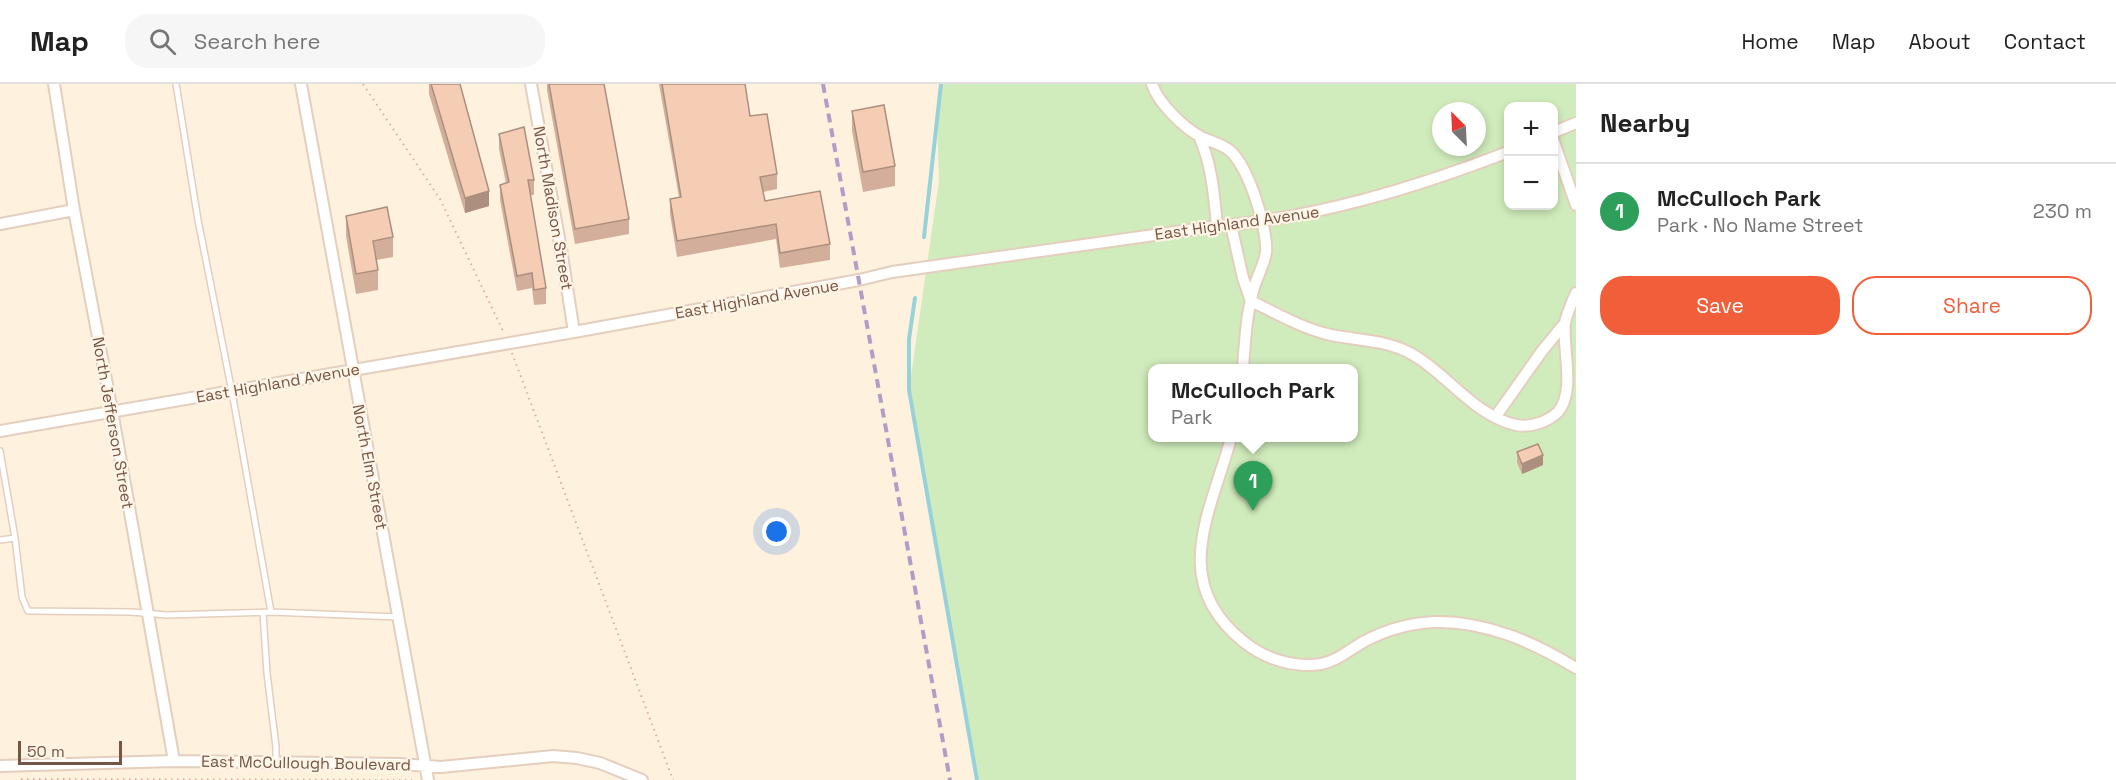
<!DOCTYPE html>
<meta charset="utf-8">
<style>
:root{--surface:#fff;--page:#f6f6f6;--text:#222;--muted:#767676;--line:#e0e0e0;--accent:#f15e3a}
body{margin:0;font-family:"Space Grotesk",sans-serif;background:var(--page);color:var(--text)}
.controls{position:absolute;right:18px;top:18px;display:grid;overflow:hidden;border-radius:12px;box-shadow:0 3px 9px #0003}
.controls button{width:54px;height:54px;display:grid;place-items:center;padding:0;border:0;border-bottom:2px solid var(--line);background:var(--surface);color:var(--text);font:30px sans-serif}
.compass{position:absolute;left:1432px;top:18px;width:54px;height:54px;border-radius:50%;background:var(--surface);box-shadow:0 3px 9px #0003;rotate:336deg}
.scale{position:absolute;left:18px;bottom:15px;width:104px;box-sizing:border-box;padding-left:6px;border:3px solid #755545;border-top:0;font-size:16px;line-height:21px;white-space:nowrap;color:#755545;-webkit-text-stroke:4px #fff5e6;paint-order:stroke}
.you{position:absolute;left:777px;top:448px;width:21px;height:21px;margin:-15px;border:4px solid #fff;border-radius:50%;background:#1a73e8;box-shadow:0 0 0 9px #1a73e833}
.badge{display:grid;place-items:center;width:39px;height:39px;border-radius:50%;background:var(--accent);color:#fff;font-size:20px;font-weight:700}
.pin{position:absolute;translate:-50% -50px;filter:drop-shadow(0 2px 3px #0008)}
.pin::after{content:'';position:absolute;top:32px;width:21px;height:18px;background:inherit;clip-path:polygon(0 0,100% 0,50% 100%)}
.popup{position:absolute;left:1148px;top:280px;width:210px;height:78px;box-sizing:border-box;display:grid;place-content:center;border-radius:12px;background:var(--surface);filter:drop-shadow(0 2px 4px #0005);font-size:20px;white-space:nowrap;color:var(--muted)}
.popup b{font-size:22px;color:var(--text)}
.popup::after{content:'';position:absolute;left:50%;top:100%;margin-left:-12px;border:12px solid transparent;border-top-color:var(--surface)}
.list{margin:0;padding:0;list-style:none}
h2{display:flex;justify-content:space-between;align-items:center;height:78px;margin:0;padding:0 24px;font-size:26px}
h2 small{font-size:20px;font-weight:400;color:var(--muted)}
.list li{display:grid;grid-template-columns:39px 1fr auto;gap:18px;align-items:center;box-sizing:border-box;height:96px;padding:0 24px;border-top:2px solid var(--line)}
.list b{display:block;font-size:22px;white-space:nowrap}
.list p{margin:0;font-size:20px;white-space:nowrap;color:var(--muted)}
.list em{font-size:20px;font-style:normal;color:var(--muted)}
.actions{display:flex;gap:12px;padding:18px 24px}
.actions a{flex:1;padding:14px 0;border:2px solid var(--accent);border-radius:24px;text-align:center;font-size:21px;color:var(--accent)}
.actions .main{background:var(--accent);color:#fff}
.icon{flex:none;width:33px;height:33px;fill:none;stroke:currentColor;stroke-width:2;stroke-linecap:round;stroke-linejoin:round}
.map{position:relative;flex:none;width:1576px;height:696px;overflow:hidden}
header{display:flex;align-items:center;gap:36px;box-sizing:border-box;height:84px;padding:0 30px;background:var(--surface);border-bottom:2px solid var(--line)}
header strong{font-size:28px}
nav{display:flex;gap:33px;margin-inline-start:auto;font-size:21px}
.search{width:420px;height:54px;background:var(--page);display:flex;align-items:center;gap:15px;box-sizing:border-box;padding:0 21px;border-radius:24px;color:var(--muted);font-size:22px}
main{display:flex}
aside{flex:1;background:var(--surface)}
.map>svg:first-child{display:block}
</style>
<header>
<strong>Map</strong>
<div class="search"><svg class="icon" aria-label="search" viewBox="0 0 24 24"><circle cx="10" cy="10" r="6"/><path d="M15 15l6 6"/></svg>Search here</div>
<nav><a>Home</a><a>Map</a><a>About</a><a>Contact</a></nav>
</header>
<main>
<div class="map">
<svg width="1576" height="696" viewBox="0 0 1576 696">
<rect width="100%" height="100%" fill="#fef1de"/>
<path fill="#d1ecbc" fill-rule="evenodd" d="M 941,0 L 1576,0 L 1576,696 L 977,696 L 909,306 L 939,97 L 937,39 ZM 1508,22 L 1554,22 L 1554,122 L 1508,122 ZM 1441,27 L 1477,27 L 1477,63 L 1441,63 ZM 1152,284 L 1354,284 L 1354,354 L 1152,354 Z"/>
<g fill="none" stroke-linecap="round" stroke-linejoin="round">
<path stroke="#97d2db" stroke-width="4" d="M 924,153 L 941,0
M 915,214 L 909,255 L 909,306 L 977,696"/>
<g stroke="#e4cebd" stroke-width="8">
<path id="service" d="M 176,0 L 198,136 L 232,308 L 271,528
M 0,367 L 15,454 L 22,513 L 28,527 L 131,528 L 167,531 L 271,528 L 398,533
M 0,456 L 15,454
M 263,529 L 267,589 L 276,663 L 276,679"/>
</g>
<g stroke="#e4cebd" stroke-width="14">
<path id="minor" d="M 54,0 L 74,126 L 112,327 L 174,677
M 301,0 L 428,696
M 531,0 L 561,165 L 574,248
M 1152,0 C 1158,19 1184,44 1201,53 C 1209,57 1218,59 1226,64 C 1247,75 1268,145 1266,168 C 1264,182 1256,194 1253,207 C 1246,233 1245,258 1243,284
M 1554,48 L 1576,39
M 1199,52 C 1212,81 1214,110 1217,142
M 1554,58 L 1576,121
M 0,140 L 74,126
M 1231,141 L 1243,194 L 1251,217 C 1276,229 1303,245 1331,251 C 1356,256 1382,256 1406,267 C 1445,286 1472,331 1516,341 C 1529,344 1548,338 1558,328 C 1576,307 1562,264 1565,239 C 1567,229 1572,218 1576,209
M 1496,332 L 1542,267 L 1565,239
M 0,347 L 574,248 L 859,196 L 892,188 L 1211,143 C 1315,134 1412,105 1508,68
M 1231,354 C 1211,428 1168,498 1244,558 C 1265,575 1294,584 1321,580 C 1338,577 1350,565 1365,557 C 1386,546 1411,539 1435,538 C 1486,537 1533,558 1576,584
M 0,682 L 174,677 L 400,680 L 441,683 L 553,672 L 577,674 L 600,679 L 642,696"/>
</g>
<path stroke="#d9af97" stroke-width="2" stroke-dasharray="1.5 4.5" stroke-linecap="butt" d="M 363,0 L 440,115 L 503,247
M 512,269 L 673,696
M 21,695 L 412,696"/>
<use href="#service" stroke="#fff" stroke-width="5"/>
<use href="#minor" stroke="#fff" stroke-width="10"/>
<path stroke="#b39dc7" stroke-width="4" stroke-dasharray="9 6" stroke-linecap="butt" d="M 823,0 L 950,696"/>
</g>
<path fill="#d3af9b" d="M 429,0 L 460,0 L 489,122 L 465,129 L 429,10 Z
M 547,0 L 604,0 L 629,135 L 629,150 L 575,160 L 547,6 Z
M 659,0 L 745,0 L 750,32 L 777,90 L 777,105 L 763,108 L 765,117 L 830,160 L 830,176 L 780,184 L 776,155 L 677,173 L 670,130 L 670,115 L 679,113 Z
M 852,27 L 895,82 L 895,102 L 863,108 L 852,47 Z
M 499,50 L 534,96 L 534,111 L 530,111 L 546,204 L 546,220 L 534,221 L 532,204 L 517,207 L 500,116 L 500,101 L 506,99 L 499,65 Z
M 346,132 L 393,153 L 393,173 L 376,176 L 378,186 L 378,206 L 356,210 L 346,152 Z
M 1517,368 L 1543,381 L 1522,390 L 1517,379 Z"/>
<path fill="#ac8f7e" d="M 489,107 L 489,122 L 465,129 L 465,114 Z
M 1543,371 L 1543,381 L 1522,390 L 1522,380 Z"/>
<path fill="#f5ccb4" stroke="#ac8f7e" stroke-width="1.5" d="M 431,0 L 460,0 L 489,107 L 465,114 Z
M 549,0 L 604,0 L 629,135 L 575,145 Z
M 662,0 L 745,0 L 750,32 L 767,30 L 777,90 L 760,93 L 765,117 L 820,107 L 830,160 L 780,169 L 776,140 L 677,157 L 670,115 L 681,113 Z
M 884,21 L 895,82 L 863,88 L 852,27 Z
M 524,43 L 534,96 L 528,96 L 546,204 L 534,206 L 532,189 L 517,192 L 500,101 L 509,98 L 499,50 Z
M 387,123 L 393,153 L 373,157 L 378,186 L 356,190 L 346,132 Z
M 1538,360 L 1543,371 L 1522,380 L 1517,368 Z"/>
<g text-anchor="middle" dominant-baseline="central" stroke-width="4.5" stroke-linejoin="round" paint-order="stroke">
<g font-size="16" fill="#755545" stroke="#fff5e6">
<text transform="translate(553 124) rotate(80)">North Madison Street</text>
<text transform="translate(1237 139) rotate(-8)">East Highland Avenue</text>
<text transform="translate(757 215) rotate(-10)">East Highland Avenue</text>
<text transform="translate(278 299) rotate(-10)">East Highland Avenue</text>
<text transform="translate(113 339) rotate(80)">North Jefferson Street</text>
<text transform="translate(370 383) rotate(79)">North Elm Street</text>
<text transform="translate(306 679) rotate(1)">East McCullough Boulevard</text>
</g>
</g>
</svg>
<div class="controls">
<button>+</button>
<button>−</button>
</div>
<svg class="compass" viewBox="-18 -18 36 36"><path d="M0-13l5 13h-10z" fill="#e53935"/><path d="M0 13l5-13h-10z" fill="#767676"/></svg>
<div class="scale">50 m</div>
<div class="you"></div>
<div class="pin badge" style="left:1253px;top:427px;background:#2e9e5b">1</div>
<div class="popup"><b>McCulloch Park</b>Park</div>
</div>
<aside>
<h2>Nearby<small></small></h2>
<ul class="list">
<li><span class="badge" style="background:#2e9e5b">1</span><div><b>McCulloch Park</b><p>Park · No Name Street</p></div><em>230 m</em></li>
</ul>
<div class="actions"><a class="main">Save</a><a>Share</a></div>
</aside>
</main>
